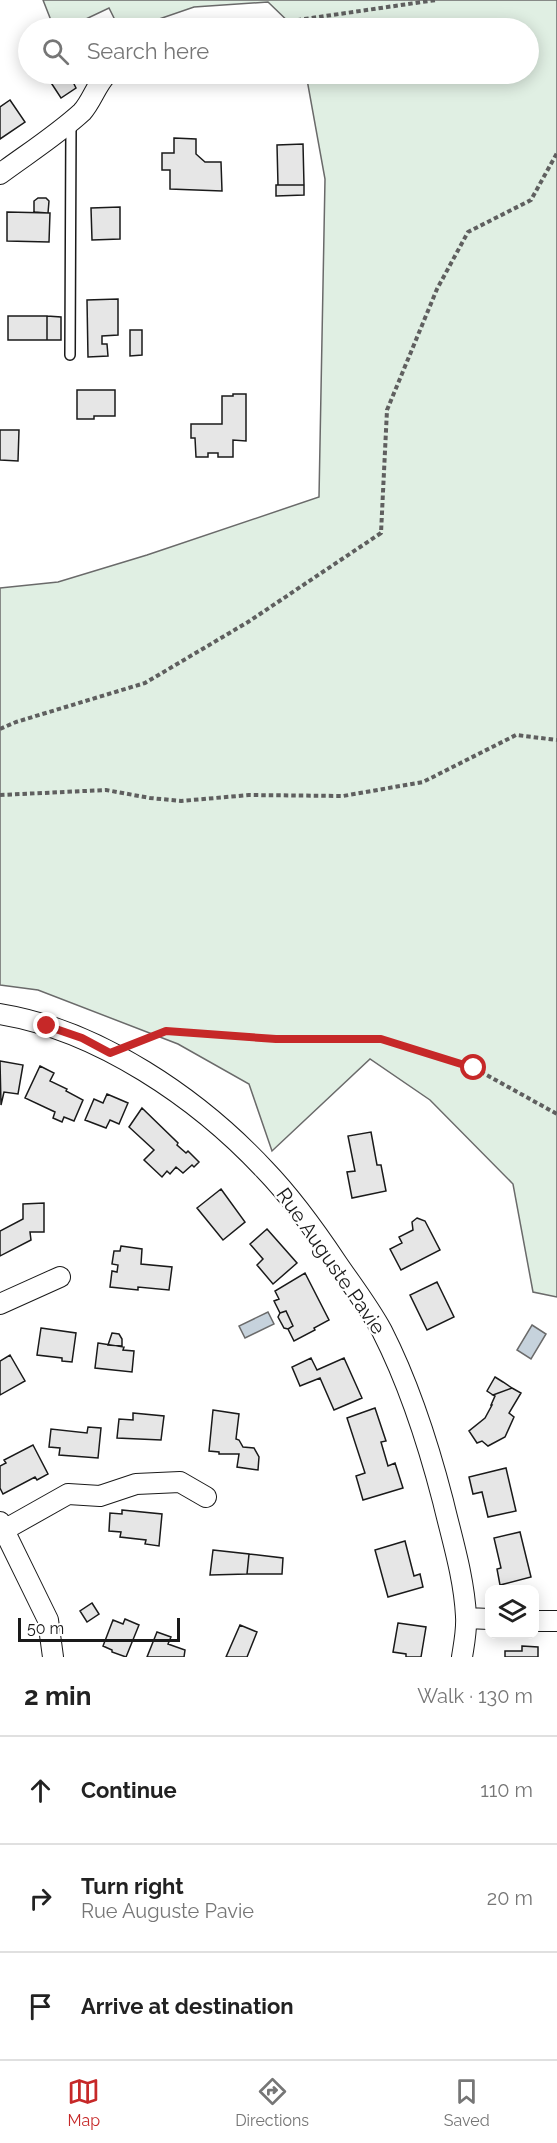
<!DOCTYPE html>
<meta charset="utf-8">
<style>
:root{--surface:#fff;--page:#f2f2f2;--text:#222;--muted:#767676;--line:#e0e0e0;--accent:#c62828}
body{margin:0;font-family:Raleway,sans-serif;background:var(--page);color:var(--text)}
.controls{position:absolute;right:18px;bottom:18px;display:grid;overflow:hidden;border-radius:12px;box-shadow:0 3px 15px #0003}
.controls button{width:54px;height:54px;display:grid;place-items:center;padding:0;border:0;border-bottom:2px solid var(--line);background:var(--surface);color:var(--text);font:30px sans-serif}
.scale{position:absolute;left:18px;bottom:15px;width:162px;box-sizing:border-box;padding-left:6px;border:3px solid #1a1a1a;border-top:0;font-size:16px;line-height:21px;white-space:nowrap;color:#1a1a1a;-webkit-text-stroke:4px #fff;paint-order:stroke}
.stop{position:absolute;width:18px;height:18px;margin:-14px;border:4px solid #c62828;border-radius:50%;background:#fff}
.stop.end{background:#c62828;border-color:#fff;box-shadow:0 2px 6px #0008}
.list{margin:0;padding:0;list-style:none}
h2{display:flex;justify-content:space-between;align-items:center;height:78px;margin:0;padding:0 24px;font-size:26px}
h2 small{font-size:20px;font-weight:400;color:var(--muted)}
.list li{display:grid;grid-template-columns:39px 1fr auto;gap:18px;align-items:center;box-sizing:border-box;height:108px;padding:0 24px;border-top:2px solid var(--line)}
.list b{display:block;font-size:22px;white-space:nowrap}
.list p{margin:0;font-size:20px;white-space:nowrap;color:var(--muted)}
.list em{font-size:20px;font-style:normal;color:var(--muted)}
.icon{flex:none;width:33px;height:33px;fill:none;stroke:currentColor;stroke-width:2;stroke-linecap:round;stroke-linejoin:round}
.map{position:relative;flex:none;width:557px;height:1657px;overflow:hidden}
.search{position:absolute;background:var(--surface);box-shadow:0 3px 15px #0003;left:18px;right:18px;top:18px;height:66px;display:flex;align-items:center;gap:15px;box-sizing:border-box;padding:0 21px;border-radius:33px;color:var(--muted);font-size:22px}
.sheet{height:402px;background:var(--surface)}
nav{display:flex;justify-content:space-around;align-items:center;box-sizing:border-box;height:84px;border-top:2px solid var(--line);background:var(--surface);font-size:16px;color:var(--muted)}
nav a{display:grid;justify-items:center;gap:3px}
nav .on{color:var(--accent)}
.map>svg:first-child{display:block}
</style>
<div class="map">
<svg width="557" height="1657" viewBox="0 0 557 1657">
<rect width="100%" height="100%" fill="#fff"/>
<path fill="#e0efe3" stroke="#6a6a6a" stroke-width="1.5" d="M 43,0 L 557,0 L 557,1297 L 533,1292 L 513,1184 L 430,1100 L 370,1059 L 272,1151 L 249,1084 L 178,1044 L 38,990 L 0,985 L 0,588 L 58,582 L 147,555 L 319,497 L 325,179 L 306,74 L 528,74 L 528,28 L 295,28 L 268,2 L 194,7 L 133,28 L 119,28 L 109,8 L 67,28 L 54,28 Z"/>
<path fill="#c6d2dc" stroke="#6a6a6a" stroke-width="1.5" d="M 268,1312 L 274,1324 L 245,1338 L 239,1326 Z
M 532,1325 L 546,1334 L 531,1359 L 517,1350 Z"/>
<path fill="#e6e6e6" stroke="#1a1a1a" stroke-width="1.5" d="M 48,74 L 69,74 L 76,88 L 61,98 L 46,75 Z
M 10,100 L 25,122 L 0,139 L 0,107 Z
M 174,138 L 196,139 L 196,154 L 205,162 L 221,162 L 222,191 L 170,189 L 170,170 L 162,170 L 162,153 L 174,153 Z
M 303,144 L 304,185 L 278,185 L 277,145 Z
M 276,185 L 304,185 L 304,195 L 276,196 Z
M 38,198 L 46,198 L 49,201 L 48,213 L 34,212 L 34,201 Z
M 120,207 L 120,239 L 92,240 L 91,208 Z
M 7,212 L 50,213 L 49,242 L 7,241 Z
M 118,299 L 118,335 L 102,336 L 102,344 L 107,344 L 108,356 L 88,357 L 87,300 Z
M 8,316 L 47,316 L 47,340 L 8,340 Z
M 47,316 L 61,317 L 61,340 L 47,340 Z
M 130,330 L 142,330 L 142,355 L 130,356 Z
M 77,390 L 115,390 L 115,416 L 94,416 L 94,419 L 77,419 Z
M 233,394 L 246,394 L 246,441 L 233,440 L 233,457 L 218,457 L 218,453 L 208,453 L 208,457 L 196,457 L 195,438 L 191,438 L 191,424 L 222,424 L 222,396 L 233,396 Z
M 0,430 L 19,430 L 18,461 L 0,460 Z
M 0,1061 L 23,1065 L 18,1094 L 4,1092 L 1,1105 Z
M 40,1066 L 54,1073 L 50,1081 L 67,1089 L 66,1091 L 83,1100 L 74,1121 L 64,1117 L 62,1122 L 53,1118 L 55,1112 L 25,1098 Z
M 107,1094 L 128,1103 L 119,1124 L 110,1120 L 106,1128 L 85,1120 L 94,1099 L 103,1103 Z
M 142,1108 L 178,1143 L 177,1145 L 186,1153 L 188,1151 L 199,1162 L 194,1167 L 192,1165 L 183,1173 L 176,1167 L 170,1174 L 167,1171 L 162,1177 L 144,1160 L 154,1150 L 129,1127 Z
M 371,1132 L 377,1165 L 381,1165 L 386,1191 L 352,1198 L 347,1172 L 355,1171 L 348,1136 Z
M 221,1189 L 245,1222 L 223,1240 L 197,1208 Z
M 44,1203 L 44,1232 L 30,1232 L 31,1240 L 0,1256 L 0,1231 L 23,1219 L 23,1204 Z
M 417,1218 L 425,1221 L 440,1250 L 401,1270 L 390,1249 L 402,1243 L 399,1237 L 413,1230 L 412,1222 Z
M 267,1229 L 297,1263 L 273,1284 L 257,1265 L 263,1259 L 250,1244 Z
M 121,1246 L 142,1249 L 141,1264 L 172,1267 L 169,1290 L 138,1287 L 138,1290 L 110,1287 L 112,1271 L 117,1272 L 118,1265 L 112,1264 L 114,1251 L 120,1251 Z
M 305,1273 L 329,1320 L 314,1328 L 315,1330 L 294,1341 L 288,1329 L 293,1326 L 286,1311 L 280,1313 L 274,1301 L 279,1299 L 275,1291 Z
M 437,1282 L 454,1317 L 427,1330 L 410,1295 Z
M 286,1311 L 293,1326 L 288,1329 L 284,1328 L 278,1317 L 280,1313 Z
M 41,1328 L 76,1333 L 72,1362 L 62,1361 L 62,1358 L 37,1355 Z
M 112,1333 L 119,1334 L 122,1339 L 122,1346 L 108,1345 Z
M 98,1343 L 124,1347 L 123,1350 L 134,1351 L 132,1372 L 95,1368 Z
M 10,1355 L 25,1381 L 0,1395 L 0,1361 Z
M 311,1358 L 317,1370 L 344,1358 L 362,1398 L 334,1410 L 320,1378 L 300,1386 L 292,1367 Z
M 495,1377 L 503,1382 L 512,1388 L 493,1395 L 487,1391 Z
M 512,1388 L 521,1393 L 509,1413 L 514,1417 L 505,1437 L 488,1446 L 482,1441 L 477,1443 L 469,1431 L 485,1418 L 492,1405 L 491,1405 L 495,1396 L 493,1395 Z
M 375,1408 L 386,1441 L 381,1442 L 388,1466 L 395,1463 L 403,1488 L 363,1500 L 356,1476 L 365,1473 L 347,1418 Z
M 213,1410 L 239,1414 L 236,1439 L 239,1440 L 243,1447 L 254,1448 L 259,1457 L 258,1470 L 237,1467 L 239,1454 L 219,1454 L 219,1452 L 209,1451 Z
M 133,1413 L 164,1416 L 161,1440 L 117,1438 L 119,1419 L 133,1420 Z
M 88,1427 L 101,1428 L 98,1458 L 59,1455 L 60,1448 L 49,1447 L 51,1429 L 87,1433 Z
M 33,1445 L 48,1474 L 37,1480 L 35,1477 L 3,1494 L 0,1488 L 0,1466 L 6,1463 L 4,1460 Z
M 506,1468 L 516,1511 L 488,1517 L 482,1492 L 473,1494 L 469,1477 Z
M 122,1510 L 162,1514 L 159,1546 L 145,1544 L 146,1540 L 120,1537 L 121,1532 L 109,1531 L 110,1513 L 122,1514 Z
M 520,1532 L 531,1577 L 500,1585 L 497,1569 L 501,1568 L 494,1538 Z
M 405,1541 L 414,1576 L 420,1574 L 423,1587 L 388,1597 L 375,1550 Z
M 213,1550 L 249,1554 L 247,1574 L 210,1575 Z
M 249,1554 L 283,1558 L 282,1574 L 247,1574 Z
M 92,1603 L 99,1614 L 87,1622 L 80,1611 Z
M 125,1619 L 139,1625 L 126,1657 L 112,1652 L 112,1650 L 103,1646 L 113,1620 L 123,1624 Z
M 398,1623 L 426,1627 L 421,1657 L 406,1657 L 406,1654 L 393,1652 Z
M 240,1625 L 257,1632 L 247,1657 L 226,1657 Z
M 157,1632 L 171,1637 L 168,1644 L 185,1650 L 184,1657 L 147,1657 Z
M 522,1646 L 538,1647 L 538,1657 L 505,1657 L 505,1651 L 522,1651 Z"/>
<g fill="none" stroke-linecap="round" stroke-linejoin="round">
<g stroke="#1a1a1a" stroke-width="12">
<path id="lane" d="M 70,355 L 71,123"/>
</g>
<g stroke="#1a1a1a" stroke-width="22">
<path id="street" d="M 0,174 C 27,154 57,135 82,112 C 92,101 96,85 107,74
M 0,1014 C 98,1030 198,1098 265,1170 C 292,1198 315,1230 337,1263 C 352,1285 369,1307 382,1331 C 409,1384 428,1443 443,1501 C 452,1539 464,1577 466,1616 C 467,1630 464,1644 462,1657
M 0,1304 L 60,1277
M 0,1522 L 48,1620 L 53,1657
M 4,1530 L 68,1494 L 100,1496 L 136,1484 L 180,1482 L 206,1497
M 466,1618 L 490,1619
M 534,1621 L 557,1621"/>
</g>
<path stroke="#5f5f5f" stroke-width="4" stroke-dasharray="4.5 3" stroke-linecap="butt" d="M 200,28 L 228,23 L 277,23 L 436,0
M 0,729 L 16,722 L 145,683 L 248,622 L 381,533 L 387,410 L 437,289 L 468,232 L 531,200 L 557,153
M 0,795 L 106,790 L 150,798 L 181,801 L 249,795 L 343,796 L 423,782 L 516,735 L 557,740
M 136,1043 L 166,1031 L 276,1039 L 381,1039 L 474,1068 L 557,1114"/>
<use href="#lane" stroke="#fff" stroke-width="9"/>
<use href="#street" stroke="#fff" stroke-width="20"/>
</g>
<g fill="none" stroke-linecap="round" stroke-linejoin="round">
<path stroke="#c62828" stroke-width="8" d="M 47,1026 L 82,1038 L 110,1053 L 166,1031 L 276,1039 L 381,1039 L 474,1068"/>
</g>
<g text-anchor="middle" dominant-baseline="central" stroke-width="4.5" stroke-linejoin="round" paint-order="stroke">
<g font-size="20" fill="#1a1a1a" stroke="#fff">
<text transform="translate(331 1261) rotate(55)">Rue Auguste Pavie</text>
</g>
</g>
</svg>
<div class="controls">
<button><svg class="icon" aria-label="layers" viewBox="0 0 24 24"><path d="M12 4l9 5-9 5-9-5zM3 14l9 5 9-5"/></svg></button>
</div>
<div class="scale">50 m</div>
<div class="stop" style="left:474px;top:1068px"></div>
<div class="stop end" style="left:47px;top:1026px"></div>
<div class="search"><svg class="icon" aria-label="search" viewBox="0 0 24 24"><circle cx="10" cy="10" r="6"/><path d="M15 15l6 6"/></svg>Search here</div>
</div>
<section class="sheet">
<h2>2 min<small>Walk · 130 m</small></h2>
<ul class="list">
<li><svg class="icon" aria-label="ahead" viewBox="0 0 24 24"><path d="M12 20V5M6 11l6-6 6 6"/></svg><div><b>Continue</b></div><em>110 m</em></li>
<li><svg class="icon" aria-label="right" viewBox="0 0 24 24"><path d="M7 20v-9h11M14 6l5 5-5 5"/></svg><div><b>Turn right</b><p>Rue Auguste Pavie</p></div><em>20 m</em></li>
<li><svg class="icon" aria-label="arrive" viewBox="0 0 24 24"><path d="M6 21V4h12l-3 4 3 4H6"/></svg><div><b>Arrive at destination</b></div></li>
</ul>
</section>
<nav>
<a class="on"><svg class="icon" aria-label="map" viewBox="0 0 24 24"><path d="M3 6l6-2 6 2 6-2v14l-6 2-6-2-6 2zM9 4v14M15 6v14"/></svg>Map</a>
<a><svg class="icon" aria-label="directions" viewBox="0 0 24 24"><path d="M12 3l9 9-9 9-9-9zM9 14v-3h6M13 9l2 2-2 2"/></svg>Directions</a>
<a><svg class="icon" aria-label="saved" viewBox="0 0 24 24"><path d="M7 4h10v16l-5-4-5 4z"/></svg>Saved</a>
</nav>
